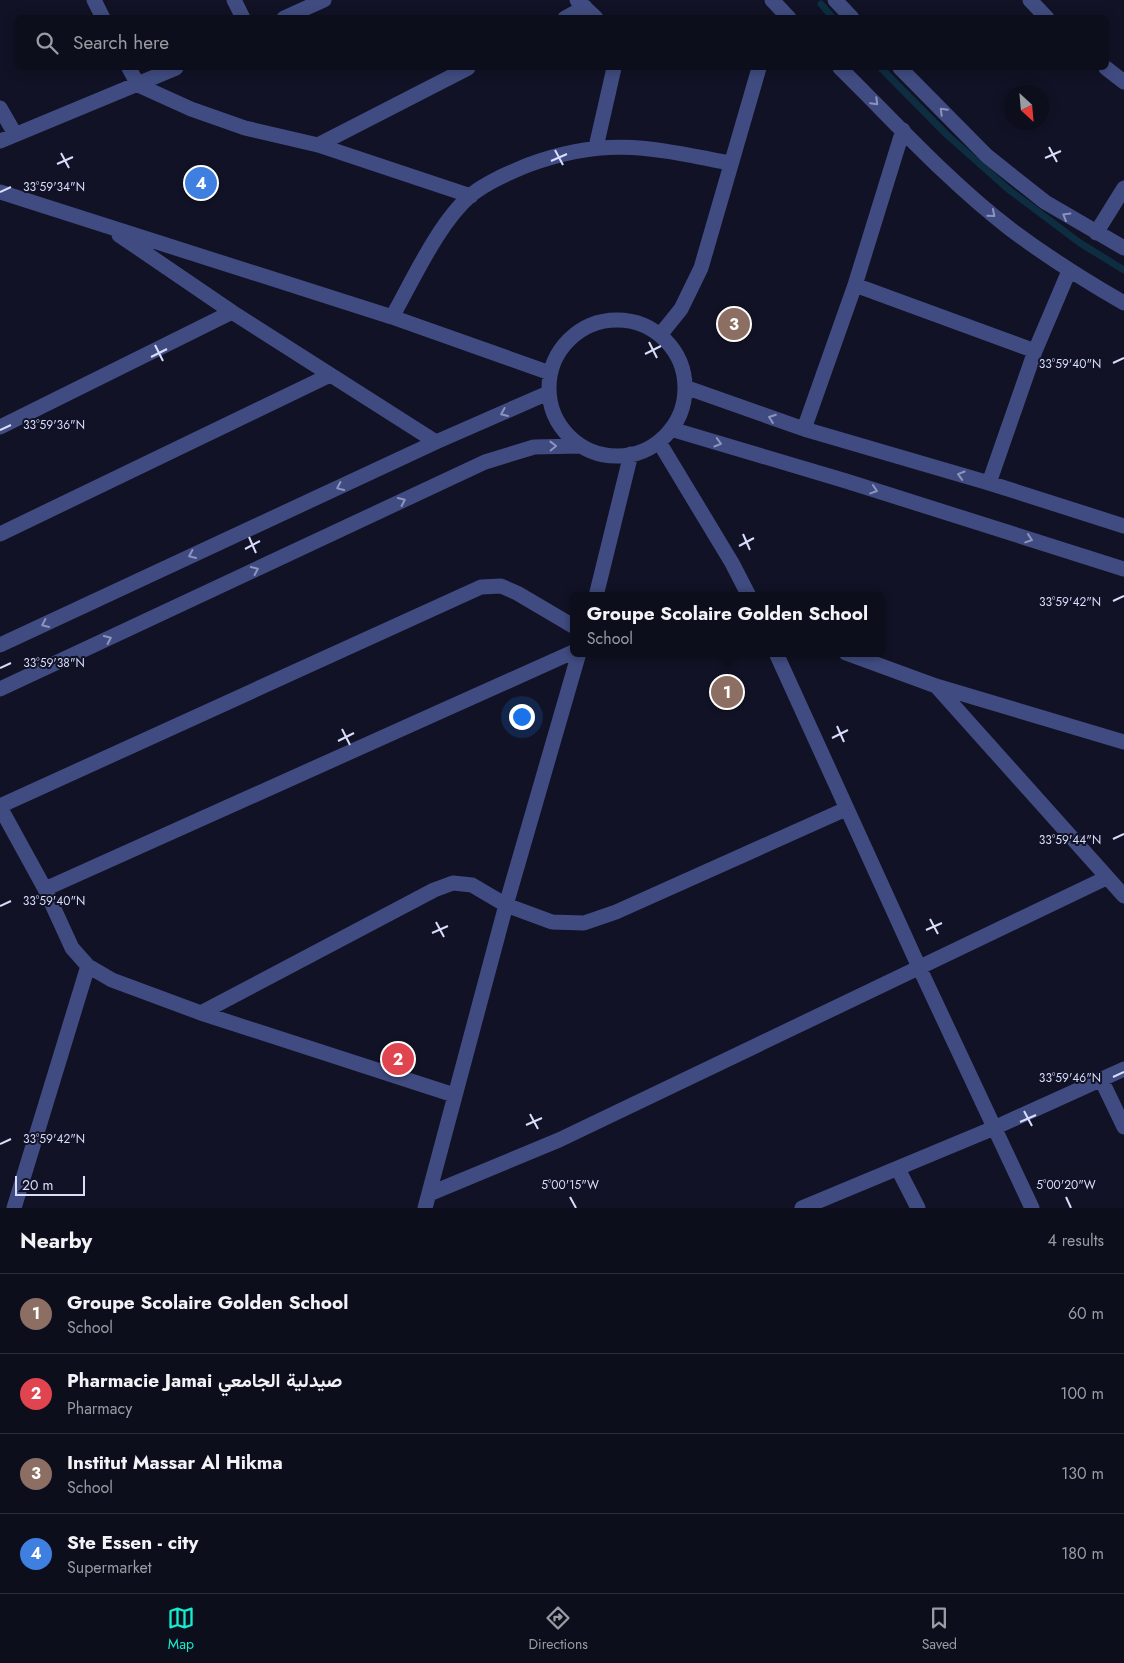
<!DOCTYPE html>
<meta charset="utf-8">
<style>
:root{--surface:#0d0e1c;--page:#161725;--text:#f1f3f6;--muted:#9a9ca3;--line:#2d2e3b;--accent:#13edd0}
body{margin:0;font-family:Jost,Vazirmatn,sans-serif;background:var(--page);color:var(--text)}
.compass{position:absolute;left:1004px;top:85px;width:45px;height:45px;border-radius:50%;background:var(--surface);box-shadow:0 2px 12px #0003;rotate:154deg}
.scale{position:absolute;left:15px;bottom:12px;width:70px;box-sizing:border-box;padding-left:5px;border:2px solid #d8ddfc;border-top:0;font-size:14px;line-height:18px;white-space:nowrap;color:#d8ddfc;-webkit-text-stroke:4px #111225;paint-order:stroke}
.you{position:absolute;left:521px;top:716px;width:18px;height:18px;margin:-12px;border:4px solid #fff;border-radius:50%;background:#1a73e8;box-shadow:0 0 0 8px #1a73e833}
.badge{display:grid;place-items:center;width:32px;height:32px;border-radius:50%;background:var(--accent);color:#fff;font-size:16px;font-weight:700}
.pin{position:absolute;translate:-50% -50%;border:2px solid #fff;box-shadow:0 1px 5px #0006}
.popup{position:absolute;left:570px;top:592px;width:315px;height:65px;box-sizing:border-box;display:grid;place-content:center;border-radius:8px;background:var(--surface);filter:drop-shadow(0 1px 4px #0005);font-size:16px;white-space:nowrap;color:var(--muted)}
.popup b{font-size:19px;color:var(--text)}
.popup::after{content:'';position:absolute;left:50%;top:100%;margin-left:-10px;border:10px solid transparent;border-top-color:var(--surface)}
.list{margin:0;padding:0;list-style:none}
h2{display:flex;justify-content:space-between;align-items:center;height:65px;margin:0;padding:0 20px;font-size:21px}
h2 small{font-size:16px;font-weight:400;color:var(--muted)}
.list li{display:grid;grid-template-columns:32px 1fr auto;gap:15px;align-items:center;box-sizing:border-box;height:80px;padding:0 20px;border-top:1px solid var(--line)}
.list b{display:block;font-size:19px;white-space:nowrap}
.list p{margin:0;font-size:16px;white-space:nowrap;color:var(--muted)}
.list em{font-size:16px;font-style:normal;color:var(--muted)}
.icon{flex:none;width:28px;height:28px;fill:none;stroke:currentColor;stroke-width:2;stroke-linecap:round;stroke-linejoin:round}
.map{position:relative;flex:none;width:1124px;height:1208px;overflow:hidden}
.search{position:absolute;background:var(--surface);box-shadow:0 2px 12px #0003;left:15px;right:15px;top:15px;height:55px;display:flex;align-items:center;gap:12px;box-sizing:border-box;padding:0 18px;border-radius:8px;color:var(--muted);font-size:19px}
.sheet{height:385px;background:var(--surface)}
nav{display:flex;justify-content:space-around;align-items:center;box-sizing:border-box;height:70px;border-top:1px solid var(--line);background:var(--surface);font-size:14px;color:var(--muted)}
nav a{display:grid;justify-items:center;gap:2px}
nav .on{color:var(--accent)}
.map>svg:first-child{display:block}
</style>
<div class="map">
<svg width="1124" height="1208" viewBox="0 0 1124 1208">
<rect width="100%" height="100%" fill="#111225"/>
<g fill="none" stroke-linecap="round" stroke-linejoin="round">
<path stroke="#0e2d41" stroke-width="7" d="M 821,4 L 833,18
M 881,68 L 946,134 L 1008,189 L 1080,243 L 1124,270"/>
<path stroke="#404c81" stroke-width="15" d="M 94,0 L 103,18
M 234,0 L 243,18
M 577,0 L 596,18
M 772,0 L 789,18
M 835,0 L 852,18
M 1030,0 L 1047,18
M 284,18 L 324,0
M 565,18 L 585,7
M 129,68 L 138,85 L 191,109 L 245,128 L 318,145 L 471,196
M 840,68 C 895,122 948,181 1009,228 C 1046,256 1084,280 1124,303
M 900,68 L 987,156 L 1045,202 L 1124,248
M 1106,68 L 1124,82
M 0,108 L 15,134
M 0,141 L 176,68
M 318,145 L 468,68
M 596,147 L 614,68
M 0,192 L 392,317 L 550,373
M 1096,233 L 1124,188
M 119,235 L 232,312 L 436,442
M 855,285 L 1035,351
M 392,317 C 413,280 439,222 471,195 C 487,182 509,173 528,165 C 607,136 651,148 730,163
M549 388a68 68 0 1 1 136 0a68 68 0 1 1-136 0Z
M 660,335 L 681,309 L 701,268 L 759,68
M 685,387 L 804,429 L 989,483 L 1124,526
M 0,427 L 232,312
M 671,429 L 846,481 L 1124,569
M 804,429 L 855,285 L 903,130
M 659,442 L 732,563 L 749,596
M 989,483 L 1035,351 L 1069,271
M 0,534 L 330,375
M 596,596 L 631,454
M 0,645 L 436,442 L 548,393
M 776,653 L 919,967 L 1032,1208
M 846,653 L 936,686 L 1124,742
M 937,687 L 1124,896
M 0,689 L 485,462 L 534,447 L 580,446
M 0,806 L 481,587 L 501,586 L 517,593 L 573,626
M 0,807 L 45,889 L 72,948 L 88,966 L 112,980 L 201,1013 L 454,1095
M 45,889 L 573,652
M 201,1013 L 434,890 L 453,883 L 472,885 L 506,905 L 552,922 L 584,923 L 616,912 L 846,809
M 1101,1079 L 1124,1127
M 898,1169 L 918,1208
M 429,1194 L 559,1140 L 1106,878
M 14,1208 L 88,966
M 425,1208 L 506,905 L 579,653
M 802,1208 L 994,1128 L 1124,1069"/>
</g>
<defs><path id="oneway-chevron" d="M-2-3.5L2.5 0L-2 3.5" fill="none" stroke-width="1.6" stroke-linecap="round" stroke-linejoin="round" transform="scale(1.25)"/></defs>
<g stroke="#8c94be">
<use href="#oneway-chevron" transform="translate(875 102) rotate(45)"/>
<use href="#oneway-chevron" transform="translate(943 111) rotate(-135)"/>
<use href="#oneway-chevron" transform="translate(992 214) rotate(40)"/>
<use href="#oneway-chevron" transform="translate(1066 216) rotate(-149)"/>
<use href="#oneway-chevron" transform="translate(504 413) rotate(157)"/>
<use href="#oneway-chevron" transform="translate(772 418) rotate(-160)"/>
<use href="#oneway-chevron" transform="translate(718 443) rotate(16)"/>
<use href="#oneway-chevron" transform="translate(553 446) rotate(-1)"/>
<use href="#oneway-chevron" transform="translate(961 475) rotate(-164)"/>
<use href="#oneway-chevron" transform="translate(340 487) rotate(155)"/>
<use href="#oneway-chevron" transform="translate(874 490) rotate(18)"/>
<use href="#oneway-chevron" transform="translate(402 501) rotate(-25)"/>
<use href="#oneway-chevron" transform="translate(1029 539) rotate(18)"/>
<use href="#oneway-chevron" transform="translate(192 555) rotate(155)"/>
<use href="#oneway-chevron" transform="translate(255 570) rotate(-25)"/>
<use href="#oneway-chevron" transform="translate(45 624) rotate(155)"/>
<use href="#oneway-chevron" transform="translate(108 639) rotate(-25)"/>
</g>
<path fill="none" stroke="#d8ddfc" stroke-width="2" d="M 1049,147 L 1057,162M 555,150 L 563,165M 61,153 L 69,168M 1045,158 L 1061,151M 551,161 L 567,154M 57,164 L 73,157M 0,192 L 11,187M 649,342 L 657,358M 155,345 L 163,361M 645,354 L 661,346M 151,357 L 167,349M 1113,363 L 1124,358M 0,430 L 11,425M 743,534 L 750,550M 249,537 L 256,553M 739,546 L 754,538M 245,549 L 260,541M 1113,601 L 1124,596M 0,668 L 11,663M 837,726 L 844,742M 342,729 L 350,745M 832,738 L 848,730M 338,741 L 354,733M 1113,839 L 1124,834M 0,906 L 11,901M 930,919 L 938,934M 436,922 L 444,937M 926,930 L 942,923M 432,933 L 448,926M 1113,1077 L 1124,1072M 1024,1111 L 1032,1126M 530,1114 L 538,1129M 1020,1122 L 1036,1115M 526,1125 L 542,1118M 0,1144 L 11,1139M 570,1197 L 576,1208M 1066,1197 L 1071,1208"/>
<g font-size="12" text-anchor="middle" fill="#d8ddfc" stroke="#111225" stroke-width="4" stroke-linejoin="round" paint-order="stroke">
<text x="54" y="191">33°59'34"N</text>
<text x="1070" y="368">33°59'40"N</text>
<text x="54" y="429">33°59'36"N</text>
<text x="1070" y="606">33°59'42"N</text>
<text x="54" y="667">33°59'38"N</text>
<text x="1070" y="844">33°59'44"N</text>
<text x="54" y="905">33°59'40"N</text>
<text x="1070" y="1082">33°59'46"N</text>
<text x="54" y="1143">33°59'42"N</text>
<text x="570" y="1189">5°00'15"W</text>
<text x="1066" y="1189">5°00'20"W</text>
</g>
</svg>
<svg class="compass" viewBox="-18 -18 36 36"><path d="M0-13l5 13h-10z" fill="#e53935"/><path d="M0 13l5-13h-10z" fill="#9a9ca3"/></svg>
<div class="scale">20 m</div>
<div class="you"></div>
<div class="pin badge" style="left:727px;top:692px;background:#8d6e63">1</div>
<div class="popup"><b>Groupe Scolaire Golden School</b>School</div>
<div class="pin badge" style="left:398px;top:1059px;background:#e0444e">2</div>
<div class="pin badge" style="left:734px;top:324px;background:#8d6e63">3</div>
<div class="pin badge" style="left:201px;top:183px;background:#3f7fe0">4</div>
<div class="search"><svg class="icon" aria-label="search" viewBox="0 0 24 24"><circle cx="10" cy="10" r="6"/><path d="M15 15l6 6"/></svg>Search here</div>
</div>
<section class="sheet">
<h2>Nearby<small>4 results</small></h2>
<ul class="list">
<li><span class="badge" style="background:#8d6e63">1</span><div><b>Groupe Scolaire Golden School</b><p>School</p></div><em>60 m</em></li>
<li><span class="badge" style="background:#e0444e">2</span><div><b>Pharmacie Jamai صيدلية الجامعي</b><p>Pharmacy</p></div><em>100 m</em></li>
<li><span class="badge" style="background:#8d6e63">3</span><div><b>Institut Massar Al Hikma</b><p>School</p></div><em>130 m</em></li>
<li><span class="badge" style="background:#3f7fe0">4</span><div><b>Ste Essen - city</b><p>Supermarket</p></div><em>180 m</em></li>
</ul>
</section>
<nav>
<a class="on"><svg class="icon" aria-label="map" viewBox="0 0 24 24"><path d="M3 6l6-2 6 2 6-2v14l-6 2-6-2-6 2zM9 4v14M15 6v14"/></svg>Map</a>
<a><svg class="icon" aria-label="directions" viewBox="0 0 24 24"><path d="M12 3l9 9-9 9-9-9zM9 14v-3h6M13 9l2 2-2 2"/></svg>Directions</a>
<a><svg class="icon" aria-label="saved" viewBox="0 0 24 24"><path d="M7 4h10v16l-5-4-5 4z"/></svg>Saved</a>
</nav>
